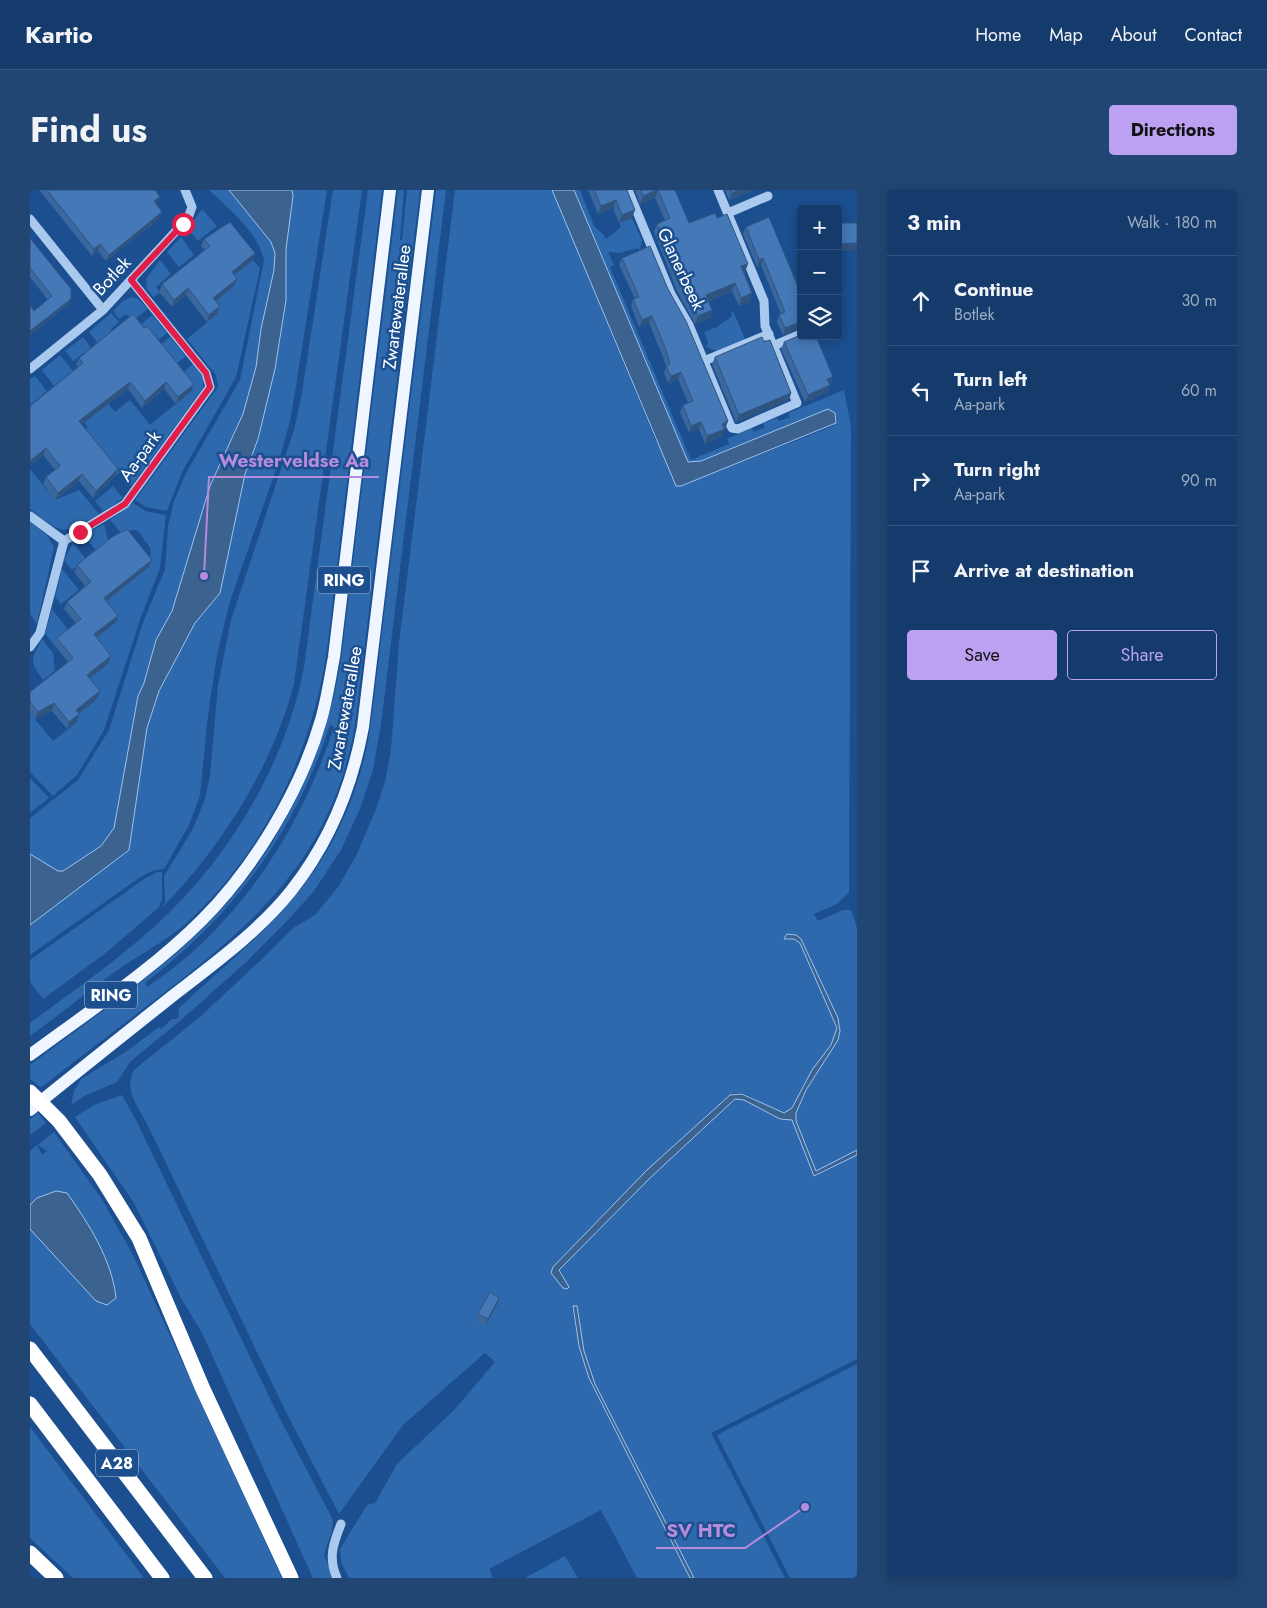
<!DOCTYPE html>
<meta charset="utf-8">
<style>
:root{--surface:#143b6b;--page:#214673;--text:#f1f3f6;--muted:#9dadc1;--line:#33557e;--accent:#bca0f2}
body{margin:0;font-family:Jost,sans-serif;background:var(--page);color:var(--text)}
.controls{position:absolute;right:15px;top:15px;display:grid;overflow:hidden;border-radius:5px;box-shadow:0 2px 12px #0003}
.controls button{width:45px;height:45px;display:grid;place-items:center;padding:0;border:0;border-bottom:1px solid var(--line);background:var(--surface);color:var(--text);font:25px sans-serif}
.stop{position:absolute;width:15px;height:15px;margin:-11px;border:4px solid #e11d48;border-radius:50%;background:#fff}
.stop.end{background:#e11d48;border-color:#fff;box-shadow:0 1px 5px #0008}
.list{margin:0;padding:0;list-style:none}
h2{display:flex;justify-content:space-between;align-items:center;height:65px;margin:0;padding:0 20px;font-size:21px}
h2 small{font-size:16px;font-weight:400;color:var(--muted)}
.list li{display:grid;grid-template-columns:32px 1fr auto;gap:15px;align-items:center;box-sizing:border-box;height:90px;padding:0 20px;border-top:1px solid var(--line)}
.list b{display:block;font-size:19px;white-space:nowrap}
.list p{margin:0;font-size:16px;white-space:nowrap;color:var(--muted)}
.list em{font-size:16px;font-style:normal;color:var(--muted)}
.actions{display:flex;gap:10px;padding:15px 20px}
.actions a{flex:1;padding:11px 0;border:1px solid var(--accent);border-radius:5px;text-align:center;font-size:18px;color:var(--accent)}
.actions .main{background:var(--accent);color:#111}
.icon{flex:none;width:28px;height:28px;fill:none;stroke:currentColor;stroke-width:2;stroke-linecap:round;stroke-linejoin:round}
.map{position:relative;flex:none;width:827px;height:1388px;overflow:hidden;border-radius:5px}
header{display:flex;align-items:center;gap:30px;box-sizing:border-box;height:70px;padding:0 25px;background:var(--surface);border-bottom:1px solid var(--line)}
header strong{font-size:24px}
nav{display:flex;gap:28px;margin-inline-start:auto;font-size:18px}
.intro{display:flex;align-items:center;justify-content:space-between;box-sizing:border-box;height:120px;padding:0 30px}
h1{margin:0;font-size:35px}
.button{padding:12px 22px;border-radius:5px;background:var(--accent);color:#111;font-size:18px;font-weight:700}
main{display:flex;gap:30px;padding:0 30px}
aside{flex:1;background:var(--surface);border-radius:5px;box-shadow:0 2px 12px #0003}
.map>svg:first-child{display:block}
</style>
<header>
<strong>Kartio</strong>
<nav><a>Home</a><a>Map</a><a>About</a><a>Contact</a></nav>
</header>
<div class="intro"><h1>Find us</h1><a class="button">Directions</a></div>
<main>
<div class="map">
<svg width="827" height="1388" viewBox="0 0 827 1388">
<rect width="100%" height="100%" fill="#1b4f8f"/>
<path fill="#2e69ad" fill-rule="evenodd" d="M 179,0 L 199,0 L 241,52 L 245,63 L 244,80 L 231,139 L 226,177 L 213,224 L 180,296 L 142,421 L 126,450 L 114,493 L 108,506 L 84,638 L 71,656 L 37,679 L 29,682 L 0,664 L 0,628 L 48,590 L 79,540 L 112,435 L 135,379 L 138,336 L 144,311 L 156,283 L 210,190 L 234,70 C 228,42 199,19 179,0 Z
M 262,0 L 297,0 L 261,227 L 249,271 L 200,411 L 187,465 L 178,525 L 170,605 L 159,635 L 134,679 L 122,681 L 109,688 L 0,765 L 0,735 L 99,660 L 117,538 L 129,501 L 165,433 L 190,403 L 215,284 L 228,249 L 245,179 L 256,110 L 256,59 Z
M 303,0 L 332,0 L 264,494 C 241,579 193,655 131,719 L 135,712 L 134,686 L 163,639 L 175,609 L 180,586 L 188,495 L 201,430 L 264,240 L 272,203 Z
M 338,0 L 352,0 L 297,459 C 283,559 236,658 162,728 C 138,751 108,765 82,784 C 54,804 28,826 0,846 L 0,833 C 42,802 86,771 125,736 C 199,669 255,575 274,477 Z
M 368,0 L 374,0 L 370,50 L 372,50 L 377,0 L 390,0 L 325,535 C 300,680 210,745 100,829 C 80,844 60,860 40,875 C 30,882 20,892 10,897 L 0,889 L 0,875 C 54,834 112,795 162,749 C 242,676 293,576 311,470 ZM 300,535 L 304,537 C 271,639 208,737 117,797 L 115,793 C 205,723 264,644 300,535 Z
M 406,0 L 416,0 L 351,535 L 343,580 L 330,619 L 311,660 L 284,701 L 259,729 L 215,773 L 150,831 L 101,871 L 87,892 L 54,906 L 41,915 L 44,901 L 51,889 L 97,861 L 129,837 L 131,839 L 142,829 L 146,829 L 149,826 L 148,819 C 182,786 219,757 251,722 C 301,669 331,604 341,532 Z
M 425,0 L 522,0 L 625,249 L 651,296 L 803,236 L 807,231 C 806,224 803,222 798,219 L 671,271 L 658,272 L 544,0 L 550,0 L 564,36 L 573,44 L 576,49 L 591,37 L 589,33 L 602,28 L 612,50 L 610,61 L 608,58 L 590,63 L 578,62 L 584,75 L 580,77 L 661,270 L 699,254 L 697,249 L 722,238 L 724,242 L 735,237 L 733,233 L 747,228 L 749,231 L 760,227 L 758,223 L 814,200 L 821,237 L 819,702 L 807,714 L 784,724 L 788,731 L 813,720 L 821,720 L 827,738 L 827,960 L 786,982 L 766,931 C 764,924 767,919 770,913 C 776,900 782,889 789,877 C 799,861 814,849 808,828 L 771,749 L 762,744 L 756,750 L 764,749 L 770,753 L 807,838 L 805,850 L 782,880 L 762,918 L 757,922 C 738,926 719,895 700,905 L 617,980 L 523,1077 L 538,1095 L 529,1080 L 620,988 L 705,909 L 714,910 L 750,929 L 762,930 L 786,986 L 827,965 L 827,1169 L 681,1243 L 755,1388 L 664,1388 L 565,1194 L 554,1161 L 547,1116 L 542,1118 L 552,1167 L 564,1199 L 660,1388 L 607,1388 L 571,1320 L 459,1379 L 463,1388 L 319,1388 L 311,1372 L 310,1359 L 337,1315 L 345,1313 L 367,1274 L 424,1220 L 465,1172 L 455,1163 L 373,1235 L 309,1324 L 256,1222 L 120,940 C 111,920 92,901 104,880 L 171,826 L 233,768 L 263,738 L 285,725 L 308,697 L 327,664 L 346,619 L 355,592 L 361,559 L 369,453 Z
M 172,19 L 187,36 L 168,51 L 158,39 Z
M 151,47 L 164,65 L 149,77 L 137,62 Z
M 130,70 L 141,84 L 126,97 L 130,103 L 123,107 L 117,99 L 116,89 Z
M 223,70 L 230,78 L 206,187 L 152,282 L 137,321 L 116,317 L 105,310 L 188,197 L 186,185 L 157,149 L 187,124 L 180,115 L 199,89 Z
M 102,107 L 108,109 L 118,119 L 106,128 L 95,125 L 89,129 L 83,121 L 94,110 Z
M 703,121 L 715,149 L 687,161 L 676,157 L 678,152 L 674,142 L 687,137 L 702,126 L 701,122 Z
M 81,123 L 89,132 L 81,139 L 83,145 L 70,156 L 59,142 Z
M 122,125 L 137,143 L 123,154 L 109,136 Z
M 53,147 L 61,158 L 43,171 L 35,161 Z
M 140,147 L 156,166 L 145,175 L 129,156 Z
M 30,165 L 43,181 L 24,196 L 12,180 Z
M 163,174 L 173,187 L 173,198 L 101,296 L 90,282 L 85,286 L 51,243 L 58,237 L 54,232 L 78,213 L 85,222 L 100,210 L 120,235 L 163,200 L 151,184 Z
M 5,186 L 17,201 L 0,215 L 0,189 Z
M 0,279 L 25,310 L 49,300 L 69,324 C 31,346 34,345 0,319 Z
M 83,296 L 93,308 L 74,322 L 65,311 Z
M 103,313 L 115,321 L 136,325 L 130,378 L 111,427 L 74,540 L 47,585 L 23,606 L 0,582 L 0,523 L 23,551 L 47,532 L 55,492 L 79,473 L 61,452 L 88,430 L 74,413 L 120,369 C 121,359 122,359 115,351 C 106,338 108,337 92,344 L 80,330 Z
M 0,332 L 17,345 L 24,357 L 7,434 L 0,424 Z
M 74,334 L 78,351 L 66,361 L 54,345 Z
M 43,353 L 56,369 L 42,380 L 34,370 Z
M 32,379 L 49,400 L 31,414 L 25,407 Z
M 22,419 L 43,446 L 24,455 L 15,443 Z
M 12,449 L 23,463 L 25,481 L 13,490 C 0,471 0,470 12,449 Z
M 0,588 L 19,608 L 0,623 Z
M 127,682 L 132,682 L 132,710 L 128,718 L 77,762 L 13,809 L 0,792 L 0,770 L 114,689 Z
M 92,905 L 106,930 L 248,1225 L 303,1330 L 302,1341 L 294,1364 L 303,1388 L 283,1388 L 172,1143 L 151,1108 L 104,1013 L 45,927 L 64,915 Z
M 8,923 L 16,933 L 0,945 L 0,929 Z
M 24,942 L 71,1008 L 102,1063 L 252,1388 L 195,1388 L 0,1134 L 0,1038 L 66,1111 L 75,1072 L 69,1055 L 7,1008 L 0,1015 L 0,961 L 7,955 L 12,965 L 17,961 L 8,955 Z
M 827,1174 L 827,1388 L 760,1388 L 687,1245 Z
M 0,1237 L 114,1388 L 43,1388 L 0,1348 Z
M 535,1366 L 548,1388 L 495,1388 Z"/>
<path fill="#3c6290" stroke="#9cc4f0" d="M 199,0 L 262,0 L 263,6 L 256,59 L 256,110 L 245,179 L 228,249 L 215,284 L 190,403 L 165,433 L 129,501 L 117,538 L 99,660 L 0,735 L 0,664 L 28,681 L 33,681 L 71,656 L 84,638 L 108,506 L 114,493 L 126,450 L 142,421 L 180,296 L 213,224 L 226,177 L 231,139 L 244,80 L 245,63 L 241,52 Z
M 522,0 L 544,0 L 658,272 L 671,271 L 798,219 L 805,223 L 806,233 L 651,296 L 646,296 Z
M 757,744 L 766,745 L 771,749 L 808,828 L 810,841 L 808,850 L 776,900 L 766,923 L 766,931 L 786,981 L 827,960 L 827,965 L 784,986 L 762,930 L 750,929 L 714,910 L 705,909 L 620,988 L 529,1080 L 539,1097 L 537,1099 L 533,1098 L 521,1083 L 523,1077 L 617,980 L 700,905 L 712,904 L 754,923 L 762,918 L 782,880 L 801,855 L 807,838 L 770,753 L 764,749 L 754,749 Z
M 26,1001 L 37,1003 C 59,1034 82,1070 86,1108 L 77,1115 L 66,1111 L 0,1039 L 0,1015 L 7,1008 Z
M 543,1116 L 547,1116 L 554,1161 L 565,1194 L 664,1388 L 660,1388 L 559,1188 L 549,1156 Z"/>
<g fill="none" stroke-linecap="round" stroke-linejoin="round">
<path stroke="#a9c9ee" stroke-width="9" d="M 598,0 L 641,104 L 659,135 L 700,234 L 702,238 L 708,239 L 767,213 L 735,136 L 734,111 L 688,0
M 698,23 L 738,6
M 0,29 L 73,120
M 743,156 L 771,144
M 674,171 L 739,144
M 0,179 L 73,120 L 158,28 L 162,17 L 155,0
M 0,326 L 34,351
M 0,457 L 10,443 L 34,351 L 95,314 L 180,197 L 176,183 L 101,90
M 307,1388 C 298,1368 303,1354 311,1334"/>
<path stroke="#f0f6ff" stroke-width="12" d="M 0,865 C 58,822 121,781 172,730 C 224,678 271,600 291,530 C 297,509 300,488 304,467 L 360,0
M 0,920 C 48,881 96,843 145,804 C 185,773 229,741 261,701 C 299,653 322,597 333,537 L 398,0"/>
<path stroke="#fff" stroke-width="15" d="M 0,902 L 29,931 L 70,985 L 109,1048 L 172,1197 L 261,1388
M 0,1159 L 175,1388
M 0,1214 L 132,1388
M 0,1363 L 26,1388"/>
</g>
<path fill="#3a679d" d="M 9,0 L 125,0 L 128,13 L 126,14 L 130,28 L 76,71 L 68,61 L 62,66 Z
M 558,0 L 597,0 L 602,28 L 589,33 L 583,18 L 568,24 Z
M 605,0 L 645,0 L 659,33 L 715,82 L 714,82 L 722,103 L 719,112 L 709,116 L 702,101 L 688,107 L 679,111 L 682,120 L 680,128 L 665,134 L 647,101 L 624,42 L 627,34 L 635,31 L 625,8 L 610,14 Z
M 695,0 L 721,0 L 721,1 L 699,10 Z
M 716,37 L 771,104 L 771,138 L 753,145 L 747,132 L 749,125 L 751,124 L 731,75 L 727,77 L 713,44 Z
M 0,48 L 41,109 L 38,115 L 0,145 L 0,115 L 4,121 L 18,110 L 0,87 Z
M 174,49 L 225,63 L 223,70 L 204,85 L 207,89 L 204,96 L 185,111 L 187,124 L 177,132 L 156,105 L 142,117 L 129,102 L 132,94 L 175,60 L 171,56 Z
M 592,68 L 638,99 L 698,231 L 692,246 L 675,254 L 669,239 L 659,243 L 650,223 L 653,215 L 658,213 L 648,189 L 638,193 L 634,183 L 636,177 L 633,167 L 619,133 L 609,137 L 601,116 L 603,109 L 605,109 L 589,75 Z
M 103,124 L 161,201 L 146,214 L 134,199 L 112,218 L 98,199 L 52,234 L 85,286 L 63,308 L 49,291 L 25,310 L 13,294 L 16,287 L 25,280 L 13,265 L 0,276 L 48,177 L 46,175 L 49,168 Z
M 754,152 L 803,187 L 800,194 L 798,202 L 775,212 L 751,159 Z
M 685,167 L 761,203 L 759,210 L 706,232 L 682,174 Z
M 47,375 L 119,377 L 76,411 L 85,433 L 67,448 L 81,466 L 79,473 L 60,488 L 68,508 L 49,523 L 47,531 L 37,539 L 22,521 L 5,529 L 0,523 L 0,502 L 38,472 L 24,455 L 27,448 L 46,433 L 34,419 L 37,412 L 55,396 L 44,382 Z
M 469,1108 L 467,1115 L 455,1136 L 445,1131 L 448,1124 Z"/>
<path fill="#305480" d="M 628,0 L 625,8 L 610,14 L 613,6 Z
M 709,0 L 721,0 L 721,1 L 699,10 L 702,3 Z
M 130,7 L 128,13 L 122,18 L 124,11 Z
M 586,10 L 583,18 L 568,24 L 571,16 Z
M 605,20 L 602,28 L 589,33 L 592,25 Z
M 132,22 L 130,28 L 76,71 L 79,65 Z
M 827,53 L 827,60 L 808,61 L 808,54 Z
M 70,54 L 68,61 L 62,66 L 64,59 Z
M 225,63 L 223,70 L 199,89 L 202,82 Z
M 733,68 L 731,75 L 727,77 L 729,70 Z
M 718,74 L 715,82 L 708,84 L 711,76 Z
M 207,89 L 204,96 L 180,116 L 183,108 Z
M 705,93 L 702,101 L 673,113 L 676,105 Z
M 158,98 L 156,105 L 142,117 L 144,110 Z
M 722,103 L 719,112 L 709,116 L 711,108 Z
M 41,109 L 38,115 L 0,145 L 0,141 Z
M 190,116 L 187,124 L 177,132 L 179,125 Z
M 682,120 L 680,128 L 665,134 L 668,126 Z
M 622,126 L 619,133 L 609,137 L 612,130 Z
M 771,132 L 771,138 L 753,145 L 755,138 Z
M 651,182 L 648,189 L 638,193 L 641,186 Z
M 803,187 L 800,194 L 795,196 L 797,189 Z
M 100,192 L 98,199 L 47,238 L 49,231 Z
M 136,192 L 134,199 L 112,218 L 115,211 Z
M 164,194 L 161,201 L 146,214 L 148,207 Z
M 800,195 L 798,202 L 775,212 L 778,205 Z
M 761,203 L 759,210 L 706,232 L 709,225 Z
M 698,231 L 695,239 L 690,241 L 692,234 Z
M 671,232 L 669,239 L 659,243 L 661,236 Z
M 695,239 L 692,246 L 675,254 L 677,246 Z
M 16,258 L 13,265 L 0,276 L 0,271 Z
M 88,279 L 85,286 L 63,308 L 66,301 Z
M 52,284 L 49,291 L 25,310 L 28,303 Z
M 122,370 L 119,377 L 71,415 L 74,408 Z
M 88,426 L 85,433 L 61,452 L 64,444 Z
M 81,466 L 79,473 L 55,492 L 57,485 Z
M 70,501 L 68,508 L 44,528 L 46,520 Z
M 24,513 L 22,521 L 5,529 L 8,522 Z
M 49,524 L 47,531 L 37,539 L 39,532 Z
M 469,1108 L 467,1115 L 455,1136 L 458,1129 Z"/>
<path fill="#4478b7" stroke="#305480" d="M 17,0 L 125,0 L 130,7 L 124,11 L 132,22 L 79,65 L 70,54 L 64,59 Z
M 564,0 L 597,0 L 605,20 L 592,25 L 586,10 L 571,16 Z
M 611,0 L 627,0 L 613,6 Z
M 628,0 L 645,0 L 659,33 L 685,23 L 687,28 L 697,24 L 718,74 L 711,76 L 722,103 L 711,108 L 705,93 L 691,99 L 676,105 L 682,120 L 668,126 L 650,93 L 627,34 L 640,28 Z
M 700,0 L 709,0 L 702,3 Z
M 739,27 L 771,104 L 771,132 L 755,138 L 749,125 L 755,122 L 733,68 L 729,70 L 716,37 Z
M 200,32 L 225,63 L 202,82 L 207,89 L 183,108 L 190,116 L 179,125 L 158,98 L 144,110 L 132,94 L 180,56 L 174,49 Z
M 808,33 L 827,33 L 827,53 L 808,54 Z
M 0,48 L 41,99 L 41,109 L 0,141 L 0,115 L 4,121 L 22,106 L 0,78 Z
M 620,56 L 638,99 L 656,131 L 698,231 L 692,234 L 695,239 L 677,246 L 671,232 L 661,236 L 653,215 L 663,211 L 651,182 L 641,186 L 636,176 L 640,174 L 636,160 L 622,126 L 612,130 L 603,109 L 609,107 L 592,68 Z
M 103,124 L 114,138 L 117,136 L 164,194 L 148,207 L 136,192 L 115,211 L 100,192 L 49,231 L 88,279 L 66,301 L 52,284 L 28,303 L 16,287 L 30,276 L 16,258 L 0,271 L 0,216 L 53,173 L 49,168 Z
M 771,145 L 771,146 L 786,146 L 803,187 L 797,189 L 800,195 L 778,205 L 754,152 Z
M 732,147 L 734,152 L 740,150 L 761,203 L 709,225 L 685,167 Z
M 97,339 L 122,370 L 74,408 L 88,426 L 64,444 L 81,466 L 57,485 L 70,501 L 46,520 L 49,524 L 39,532 L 24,513 L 8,522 L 0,512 L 0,502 L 43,468 L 27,448 L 51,429 L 37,412 L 61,392 L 47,375 L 82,347 Z
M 460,1102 L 469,1108 L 458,1129 L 448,1124 Z"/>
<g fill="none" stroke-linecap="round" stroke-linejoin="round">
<path stroke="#e11d48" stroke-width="6" d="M 50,342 L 95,314 L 180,197 L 176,183 L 101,90 L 153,34"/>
</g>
<g text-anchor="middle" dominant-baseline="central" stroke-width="5" stroke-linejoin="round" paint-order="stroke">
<g fill="#1b4f8f" stroke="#bbcadd" stroke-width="1">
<rect x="288" y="376.5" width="52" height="27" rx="4"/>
<rect x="55" y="791.5" width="52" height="27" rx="4"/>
<rect x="66" y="1259.5" width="42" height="27" rx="4"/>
</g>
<g font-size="16" font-weight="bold" fill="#fff">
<text x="314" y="390">RING</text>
<text x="81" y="805">RING</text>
<text x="87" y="1273">A28</text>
</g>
<g font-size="18" fill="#fff" stroke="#1b4f8f">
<text transform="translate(651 79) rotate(65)">Glanerbeek</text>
<text transform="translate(82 86) rotate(-47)">Botlek</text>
<text transform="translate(367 117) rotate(-83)">Zwartewaterallee</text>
<text transform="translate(110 266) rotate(-54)">Aa-park</text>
<text transform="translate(315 518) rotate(-80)">Zwartewaterallee</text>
</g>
</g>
<path fill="none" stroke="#b68bdc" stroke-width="2" d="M174 386L179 287H349M775 1317L715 1358H626"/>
<g fill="#b68bdc" stroke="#1b4f8f" stroke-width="2">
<circle cx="174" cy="386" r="5"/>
<circle cx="775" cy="1317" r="5"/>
</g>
<g font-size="19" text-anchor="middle" font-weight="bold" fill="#b68bdc" stroke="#1b4f8f" stroke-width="5" stroke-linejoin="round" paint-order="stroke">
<text x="264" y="277">Westerveldse Aa</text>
<text x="671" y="1347">SV HTC</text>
</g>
</svg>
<div class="controls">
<button>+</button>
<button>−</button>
<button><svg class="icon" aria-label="layers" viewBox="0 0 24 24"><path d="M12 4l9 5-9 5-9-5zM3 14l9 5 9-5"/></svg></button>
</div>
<div class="stop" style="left:153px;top:34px"></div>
<div class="stop end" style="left:50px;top:342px"></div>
</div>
<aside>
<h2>3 min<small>Walk · 180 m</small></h2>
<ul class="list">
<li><svg class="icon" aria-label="ahead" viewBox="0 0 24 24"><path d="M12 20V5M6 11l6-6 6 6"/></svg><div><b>Continue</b><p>Botlek</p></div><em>30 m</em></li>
<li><svg class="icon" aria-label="left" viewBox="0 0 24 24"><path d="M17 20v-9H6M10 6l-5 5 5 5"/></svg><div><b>Turn left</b><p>Aa-park</p></div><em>60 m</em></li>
<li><svg class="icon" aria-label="right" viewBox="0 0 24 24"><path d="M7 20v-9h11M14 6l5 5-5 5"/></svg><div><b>Turn right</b><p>Aa-park</p></div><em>90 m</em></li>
<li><svg class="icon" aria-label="arrive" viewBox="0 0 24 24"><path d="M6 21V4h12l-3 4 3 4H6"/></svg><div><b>Arrive at destination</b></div></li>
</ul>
<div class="actions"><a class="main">Save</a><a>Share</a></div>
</aside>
</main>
